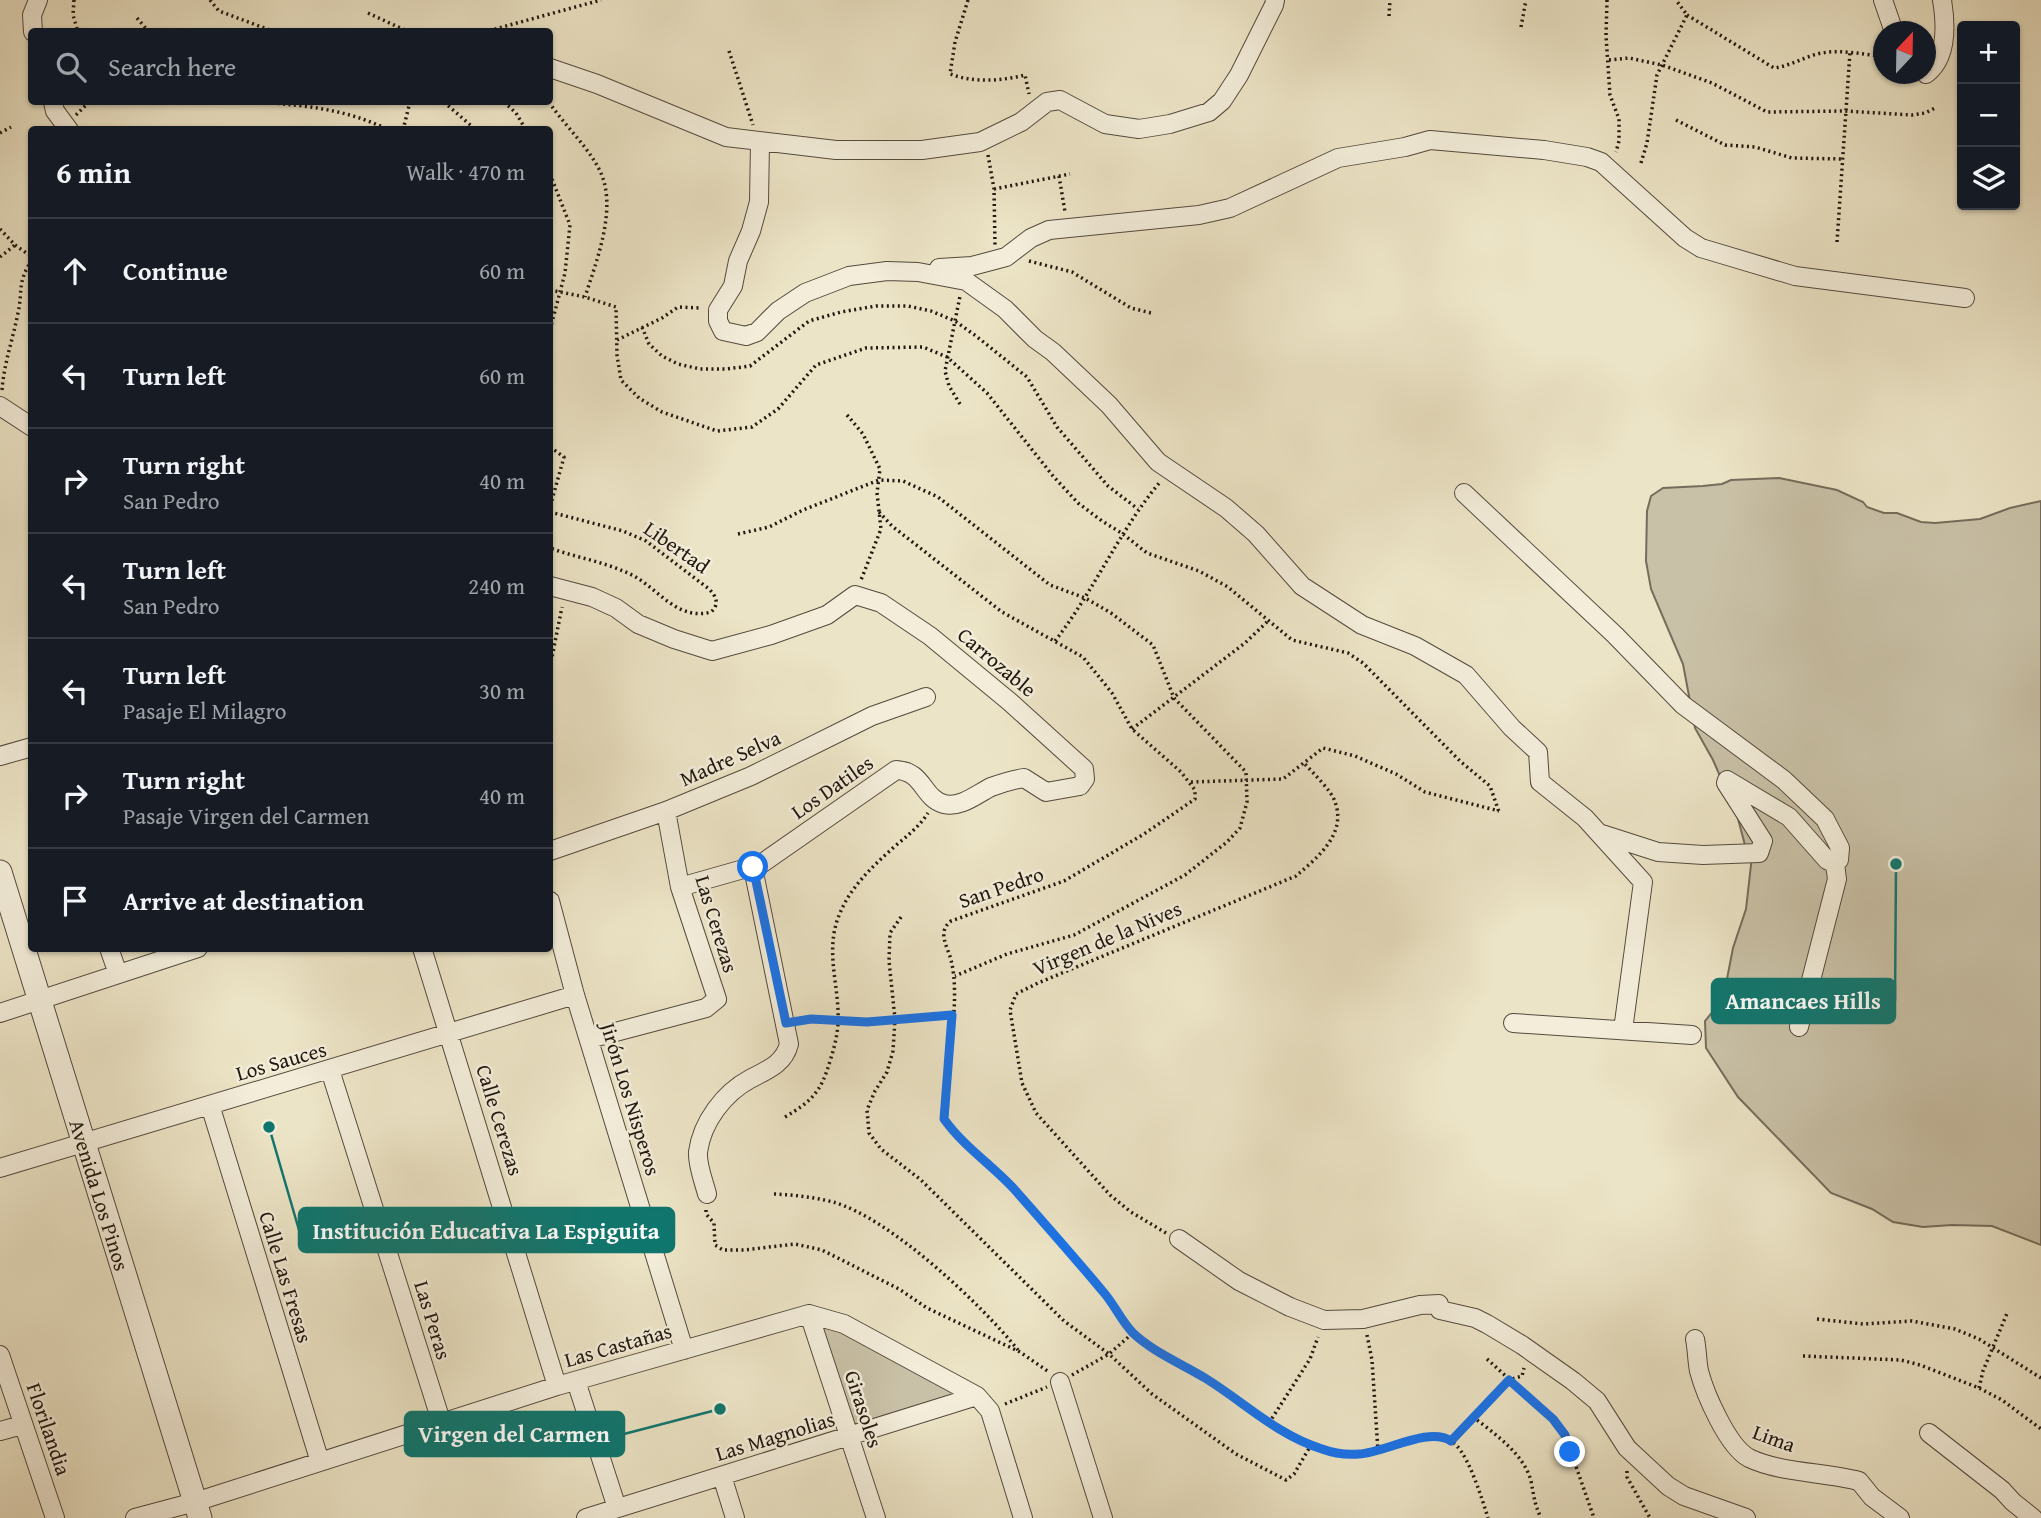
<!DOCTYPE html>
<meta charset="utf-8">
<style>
:root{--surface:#171b24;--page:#242831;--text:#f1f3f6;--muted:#9ea1a6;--line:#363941}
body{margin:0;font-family:"Gentium Book Plus",serif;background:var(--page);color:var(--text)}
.controls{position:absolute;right:21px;top:21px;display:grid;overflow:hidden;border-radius:7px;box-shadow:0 2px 5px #0004}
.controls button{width:63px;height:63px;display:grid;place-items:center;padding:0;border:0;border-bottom:2px solid var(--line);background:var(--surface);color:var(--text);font:35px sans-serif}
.compass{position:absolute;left:1873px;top:21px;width:63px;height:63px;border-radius:50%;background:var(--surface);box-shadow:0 2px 5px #0004;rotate:22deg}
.stop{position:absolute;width:21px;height:21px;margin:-16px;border:5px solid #1a73e8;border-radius:50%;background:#fff}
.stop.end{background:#1a73e8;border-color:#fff;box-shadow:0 2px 7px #0008}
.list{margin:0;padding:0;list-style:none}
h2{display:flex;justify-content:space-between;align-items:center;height:91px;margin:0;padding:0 28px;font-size:30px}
h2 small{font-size:23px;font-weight:400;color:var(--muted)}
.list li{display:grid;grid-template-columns:46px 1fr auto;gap:21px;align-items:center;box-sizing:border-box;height:105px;padding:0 28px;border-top:2px solid var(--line)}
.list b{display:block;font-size:26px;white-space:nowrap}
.list p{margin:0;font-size:23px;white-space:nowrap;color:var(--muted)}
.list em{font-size:23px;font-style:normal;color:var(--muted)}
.icon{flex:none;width:38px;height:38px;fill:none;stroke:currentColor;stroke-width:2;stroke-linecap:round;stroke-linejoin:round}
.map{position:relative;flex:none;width:2041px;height:1518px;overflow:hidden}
.search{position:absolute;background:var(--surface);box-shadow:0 2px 5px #0004;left:28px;top:28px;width:525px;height:77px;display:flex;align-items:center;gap:18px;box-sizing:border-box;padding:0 24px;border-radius:7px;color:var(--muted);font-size:26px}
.panel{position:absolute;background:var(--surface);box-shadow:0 2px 5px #0004;left:28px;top:126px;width:525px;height:826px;border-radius:7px}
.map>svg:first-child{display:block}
</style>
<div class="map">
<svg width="2041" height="1518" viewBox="0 0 2041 1518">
<rect width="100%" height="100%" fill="#ece4c6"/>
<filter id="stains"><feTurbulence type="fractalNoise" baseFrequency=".00286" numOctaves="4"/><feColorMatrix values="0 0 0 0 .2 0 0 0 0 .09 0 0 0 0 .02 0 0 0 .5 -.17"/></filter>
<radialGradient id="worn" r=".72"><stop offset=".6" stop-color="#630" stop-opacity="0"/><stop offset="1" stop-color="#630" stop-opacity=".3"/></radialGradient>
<path fill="#c9c1a7" stroke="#756c5b" stroke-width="2" d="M 1779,478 L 1837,490 L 1863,502 L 1867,507 L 1884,513 L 1897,513 L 1921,522 L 1935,523 L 1980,519 L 2010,508 L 2041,501 L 2041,1245 L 1992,1226 L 1952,1225 L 1923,1227 L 1893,1222 L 1872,1209 L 1831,1193 L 1738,1097 L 1706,1048 L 1705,1021 L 1719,1004 L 1726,984 L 1733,948 L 1746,909 L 1752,856 L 1745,845 L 1737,815 L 1713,760 L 1695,728 L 1683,664 L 1651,589 L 1646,561 L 1647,511 L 1651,496 L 1663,488 L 1703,486 L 1722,484 L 1731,480 Z
M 818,1323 L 829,1324 L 961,1395 L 853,1430 Z"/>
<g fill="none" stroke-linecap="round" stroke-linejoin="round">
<g stroke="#544a3d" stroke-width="20">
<path id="minor" d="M 1883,0 L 1894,32
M 33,32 L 32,15 L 38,0
M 550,68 L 597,84 L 726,137 L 836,150 L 922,150 L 980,142 L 1021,122 L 1047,102 L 1060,100 L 1105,124 L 1139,129 L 1170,124 L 1209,112 L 1222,101 L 1239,75 L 1274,5 L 1275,0
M 1926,74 C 1948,58 1946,24 1942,0
M 53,102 L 55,111 L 69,130
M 760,142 L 759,202 L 751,231 L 738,261 L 733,286 L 718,310 L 718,321 L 723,331 L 746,336 L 757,332 L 778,311 L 805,293 L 849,276 L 887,271 L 918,272 L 966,281 L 1005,309 L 1035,339 L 1053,352 L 1109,405 L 1158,462 L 1226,508 L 1256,534 L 1302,586 L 1362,625 L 1415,646 L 1466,675 L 1512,728 L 1538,752 L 1540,782 L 1585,818 L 1643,882 L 1623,1030
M 939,268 L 972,266 L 1006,257 L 1031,238 L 1049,230 L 1199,215 L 1230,208 L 1338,158 L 1405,147 L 1430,140 L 1544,150 L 1587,157 L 1601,162 L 1685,238 L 1701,248 L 1795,276 L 1965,298
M 0,406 L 32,427
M 1464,493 L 1615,635 L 1683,705 L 1784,780 L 1825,819 L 1840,848 L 1839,860 L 1835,864 L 1827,860 L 1789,817 L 1727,780 L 1726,783 L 1763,841 L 1759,853 L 1703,855 L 1658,852 L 1602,834
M 550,586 L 592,597 L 616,608 L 638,624 L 674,639 L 712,651 L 771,635 L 827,615 L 855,595 L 881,603 L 930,636 L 1010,702 L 1084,769 L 1085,779 L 1080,786 L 1046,792 L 1024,778 C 1012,780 1002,783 991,787 C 977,794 961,808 944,804 C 922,798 924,771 896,770 L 761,864 L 680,887
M 0,756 L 32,747
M 550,851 L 666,811 L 751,776 L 872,716 L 926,697
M 550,901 L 575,995 L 684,1350
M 109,948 L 118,974
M 422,948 L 557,1386
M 0,1013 L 198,948
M 1513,1023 L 1692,1035
M 1799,1027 L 1837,879 L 1835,864
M 589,1039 L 706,1008 L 717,999 L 680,887 L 666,811
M 330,1070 L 442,1424
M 210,1105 L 320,1462
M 0,1168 L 575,995
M 707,1194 C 704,1182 697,1165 698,1152 C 702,1122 724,1093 750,1079 C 767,1070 784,1064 789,1044 L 753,868
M 1179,1239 L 1239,1281 L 1290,1307 L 1324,1320 L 1363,1319 L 1420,1305 L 1439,1304 L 1440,1310 L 1475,1318 L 1487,1324 L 1522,1345 L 1573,1381 L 1597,1401 L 1627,1448 L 1668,1486 L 1684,1496 L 1746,1518
M 809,1314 L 876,1518
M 1695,1339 C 1697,1349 1697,1361 1699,1371 C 1705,1394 1728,1447 1749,1458 C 1780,1473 1825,1472 1859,1481 L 1872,1497 L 1900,1518
M 0,1355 L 55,1518
M 576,1381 L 617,1508
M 1060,1382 L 1103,1518
M 0,1431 L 22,1425
M 1929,1433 L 2002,1490 L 2013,1502 L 2033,1518
M 722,1476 L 735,1518
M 135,1518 L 195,1502 L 557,1386 L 809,1314 L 844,1324 L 977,1396 L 990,1411 L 1023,1518
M 586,1518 L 977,1396"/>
</g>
<g stroke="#544a3d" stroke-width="25">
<g id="tertiary">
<path id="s1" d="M 0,872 L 200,1518"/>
</g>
</g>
<path stroke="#21170f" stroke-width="3.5" stroke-dasharray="2 3.5" stroke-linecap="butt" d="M 74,0 L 73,15 L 78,32
M 210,0 L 219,11 L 275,32
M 968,0 L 955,42 L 950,74 C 974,83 1001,81 1025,75 L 1029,94
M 1607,0 L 1606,36 L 1610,95 L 1619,119 L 1619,141 L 1616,152
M 368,13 L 409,32
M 1687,15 L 1774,68 C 1791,66 1805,56 1822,53 C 1842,49 1863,55 1884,56
M 1389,16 L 1390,0
M 137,18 L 149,32
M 1521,27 L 1526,0
M 484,32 L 601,0
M 729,51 L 753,125
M 1609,60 L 1629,58 L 1662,65 L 1712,83 L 1767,112 L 1845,111 L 1912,115 L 1925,113 L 1935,108
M 261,102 C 308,106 346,109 389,130
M 444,102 L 476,130
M 504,102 L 516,113 L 526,130
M 549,102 C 564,125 587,145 600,171 C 618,208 596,262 585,297
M 76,115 L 89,102
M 1676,120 L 1725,145 L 1755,147 L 1792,158 L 1842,159
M 403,130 L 410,102
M 0,133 L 11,127
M 988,155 L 994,189 L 995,245
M 1641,163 L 1647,143 L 1657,75 L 1687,15 L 1676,0
M 550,174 L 570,225 L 565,273 L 550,330
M 1059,176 L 1065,212
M 994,189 L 1070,174
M 0,229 L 15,245 L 32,257
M 1837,242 L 1850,52
M 0,257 L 15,245
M 1029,261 L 1072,272 L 1131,308 L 1151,313
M 550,290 L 585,297 L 616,307 L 617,355 L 621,380 L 639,398 L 662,412 L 717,431 L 752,427 L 778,409 L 816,365 L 866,348 L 923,347 L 947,357 L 987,393 L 1053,476 L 1078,503 L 1102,521 L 1123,534 L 1147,553 L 1199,571 L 1228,587 L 1292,640 L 1348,653 L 1363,663 L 1461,762 L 1490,786 L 1499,812
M 642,327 L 649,344 L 662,356 L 678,364 L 700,369 L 726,369 L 750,366 L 809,321 L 841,312 L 876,306 L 908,306 L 931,311 L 955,321 L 976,336 L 1027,377 L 1057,427 L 1108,486 L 1138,509
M 617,340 L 662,318 L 678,307 L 700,308
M 2,390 C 4,363 13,339 18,313 C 23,290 17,282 32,260
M 960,404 L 949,386 L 945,371 L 960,296
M 847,415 L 863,434 L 880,469 L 877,493 L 881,529 L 861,580
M 550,447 L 564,457 L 550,507
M 550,512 L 623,531 L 646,541 L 709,589 C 716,596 720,604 711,612 C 678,621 659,590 634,576 C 607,562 577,558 550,548
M 879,512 L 892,526 L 1002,612 L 1083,657 L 1112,693 L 1132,729 L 1181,772 L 1195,790 L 1195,799 L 1144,834 L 1064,881 L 951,921 C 937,932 947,945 951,960 C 962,1003 944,1072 944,1119 C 964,1147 992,1165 1015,1190 C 1046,1225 1077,1259 1106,1295 C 1115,1307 1123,1323 1134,1333 C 1155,1352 1182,1364 1206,1379 C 1237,1398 1265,1425 1299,1440 C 1317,1448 1340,1456 1360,1454 C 1387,1451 1434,1423 1456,1445 C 1470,1459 1482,1499 1488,1518
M 738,534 L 769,527 L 803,510 L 879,480 L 903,481 L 938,497 L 1050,585 L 1085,598 L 1111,613 L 1153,645 L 1174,698 L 1246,772 L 1247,802 L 1240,828 L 1227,842 L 1185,875 L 1074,935 L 1007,954 L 955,976
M 1055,641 C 1094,591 1119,531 1160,482
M 550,667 L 562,607
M 1132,729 L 1245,643 L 1267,622
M 1191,782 L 1283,779 L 1323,748 L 1355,756 L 1396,774 L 1425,792 L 1499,811
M 901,917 L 890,933 L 889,961 L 895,1019 L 893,1051 L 887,1072 L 875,1091 L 867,1110 L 869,1133 L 881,1149 L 921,1180 L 1064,1321 L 1109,1354 L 1152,1394 L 1236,1454 L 1286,1480 L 1294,1474 L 1311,1445
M 802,1021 L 867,1022 L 952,1015
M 785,1117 C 812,1101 821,1092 830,1061 C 834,1049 837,1037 838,1024 C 840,988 825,954 838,918 C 849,888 871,868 894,847 C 907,836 919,827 928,813
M 774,1194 C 794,1195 813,1197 833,1202 C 890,1218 981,1304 1018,1350
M 706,1210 L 706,1214 L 714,1223 L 715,1245 L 723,1250 L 744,1250 L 795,1244 L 822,1250 L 899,1289 L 927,1308 L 1020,1352 L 1049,1372
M 1166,1233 L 1131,1212 L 1110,1195 L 1036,1113 L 1022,1083 L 1010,1010 L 1016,994 L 1038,983 L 1296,876 C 1317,858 1347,834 1335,802 C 1332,791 1312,772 1304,763
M 1817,1319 L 1863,1324 L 1912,1321 L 1955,1329 L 1979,1339 L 2041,1378
M 1367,1335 L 1372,1360 L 1378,1451
M 1803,1356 L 1901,1360 L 1920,1365 L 1979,1388 L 2002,1400 L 2041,1429
M 1487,1359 L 1553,1419 L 1565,1435 L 1594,1518
M 1072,1375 L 1109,1354 L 1133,1333
M 1979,1388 L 1983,1371 L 2008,1311
M 1005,1404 L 1047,1387
M 1473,1417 C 1494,1433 1524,1454 1531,1481 C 1534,1496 1534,1503 1541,1518
M 1269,1423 L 1310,1359 L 1318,1337
M 1451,1441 L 1509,1380 L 1522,1376 L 1524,1368
M 1627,1471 L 1627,1477 L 1650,1518"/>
<use href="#minor" stroke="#f3edda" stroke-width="18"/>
<use href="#tertiary" stroke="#f3edda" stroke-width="23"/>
</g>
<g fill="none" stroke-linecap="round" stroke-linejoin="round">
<path stroke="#1a73e8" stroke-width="9" d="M 753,867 L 786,1023 L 811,1019 L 867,1022 L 952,1015 L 944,1119 C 964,1147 992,1165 1015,1190 C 1045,1224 1076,1259 1105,1294 C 1115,1306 1122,1322 1133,1333 C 1153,1352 1182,1364 1205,1378 C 1244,1402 1277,1435 1322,1449 C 1333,1453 1348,1455 1359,1454 C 1384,1453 1429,1426 1451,1441 L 1509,1380 L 1553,1419 L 1565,1435 L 1570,1452"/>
</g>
<g text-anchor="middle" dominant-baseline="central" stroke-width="5" stroke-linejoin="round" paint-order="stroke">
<g font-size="21" fill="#21170f" stroke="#f3edda">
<text transform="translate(677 547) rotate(35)">Libertad</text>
<text transform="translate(997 662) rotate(40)">Carrozable</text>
<text transform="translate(730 758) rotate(-24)">Madre Selva</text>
<text transform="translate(832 787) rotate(-35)">Los Datiles</text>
<text transform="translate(1001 887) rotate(-19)">San Pedro</text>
<text transform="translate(717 924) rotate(73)">Las Cerezas</text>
<text transform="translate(1107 938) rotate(-23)">Virgen de la Nives</text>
<text transform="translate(281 1061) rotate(-16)">Los Sauces</text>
<text transform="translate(631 1099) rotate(73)">Jirón Los Nisperos</text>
<text transform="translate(500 1120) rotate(73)">Calle Cerezas</text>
<text stroke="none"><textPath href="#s1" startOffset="338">Avenida Los Pinos</textPath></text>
<text transform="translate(286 1277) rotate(73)">Calle Las Fresas</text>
<text transform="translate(433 1320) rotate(73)">Las Peras</text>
<text transform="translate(618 1345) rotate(-16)">Las Castañas</text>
<text transform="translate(864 1409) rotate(72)">Girasoles</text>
<text transform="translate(49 1429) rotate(71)">Florilandia</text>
<text transform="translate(775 1436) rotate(-17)">Las Magnolias</text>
<text transform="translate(1774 1438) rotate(20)">Lima</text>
</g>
</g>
<path fill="none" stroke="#0f766e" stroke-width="2.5" d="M1896 864L1895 1001M269 1127L299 1230M720 1409L624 1434"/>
<g fill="#0f766e" stroke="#f3edda" stroke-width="2.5">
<circle cx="1896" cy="864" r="7"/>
<circle cx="269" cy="1127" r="7"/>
<circle cx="720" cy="1409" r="7"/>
</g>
<g fill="#0f766e" stroke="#0f766e" stroke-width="2.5">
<rect x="1712" y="979" width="183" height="44" rx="7"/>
<rect x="299" y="1208" width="375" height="44" rx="7"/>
<rect x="405" y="1412" width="219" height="44" rx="7"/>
</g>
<g font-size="23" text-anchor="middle" font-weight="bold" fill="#fff">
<text x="1803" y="1009">Amancaes Hills</text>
<text x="486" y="1239">Institución Educativa La Espiguita</text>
<text x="514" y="1442">Virgen del Carmen</text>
</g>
<rect width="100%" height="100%" filter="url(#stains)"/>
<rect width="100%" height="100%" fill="url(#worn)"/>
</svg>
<div class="controls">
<button>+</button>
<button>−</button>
<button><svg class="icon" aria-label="layers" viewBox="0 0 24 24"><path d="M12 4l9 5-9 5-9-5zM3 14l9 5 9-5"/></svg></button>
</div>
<svg class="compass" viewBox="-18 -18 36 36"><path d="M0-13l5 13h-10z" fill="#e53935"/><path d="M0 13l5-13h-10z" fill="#9ea1a6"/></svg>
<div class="stop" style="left:753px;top:867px"></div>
<div class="stop end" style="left:1570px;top:1452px"></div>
<div class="search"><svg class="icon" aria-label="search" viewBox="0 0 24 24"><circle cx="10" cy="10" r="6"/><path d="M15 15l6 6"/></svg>Search here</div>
<section class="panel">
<h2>6 min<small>Walk · 470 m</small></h2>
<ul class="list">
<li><svg class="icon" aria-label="ahead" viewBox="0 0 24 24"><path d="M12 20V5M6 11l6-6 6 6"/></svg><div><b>Continue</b></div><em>60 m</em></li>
<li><svg class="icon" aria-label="left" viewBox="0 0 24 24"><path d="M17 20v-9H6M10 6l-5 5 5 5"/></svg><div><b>Turn left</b></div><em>60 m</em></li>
<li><svg class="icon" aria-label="right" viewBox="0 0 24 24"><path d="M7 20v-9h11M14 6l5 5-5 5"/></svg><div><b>Turn right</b><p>San Pedro</p></div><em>40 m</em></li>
<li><svg class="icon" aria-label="left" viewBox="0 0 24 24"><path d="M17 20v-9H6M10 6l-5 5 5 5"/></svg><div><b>Turn left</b><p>San Pedro</p></div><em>240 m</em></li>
<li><svg class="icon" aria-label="left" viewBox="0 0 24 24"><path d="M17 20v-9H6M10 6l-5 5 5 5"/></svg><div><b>Turn left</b><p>Pasaje El Milagro</p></div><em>30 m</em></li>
<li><svg class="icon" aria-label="right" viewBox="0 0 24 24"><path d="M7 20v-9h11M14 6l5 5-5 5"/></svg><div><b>Turn right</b><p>Pasaje Virgen del Carmen</p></div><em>40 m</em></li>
<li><svg class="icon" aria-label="arrive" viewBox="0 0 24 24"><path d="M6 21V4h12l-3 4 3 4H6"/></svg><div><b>Arrive at destination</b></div></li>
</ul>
</section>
</div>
